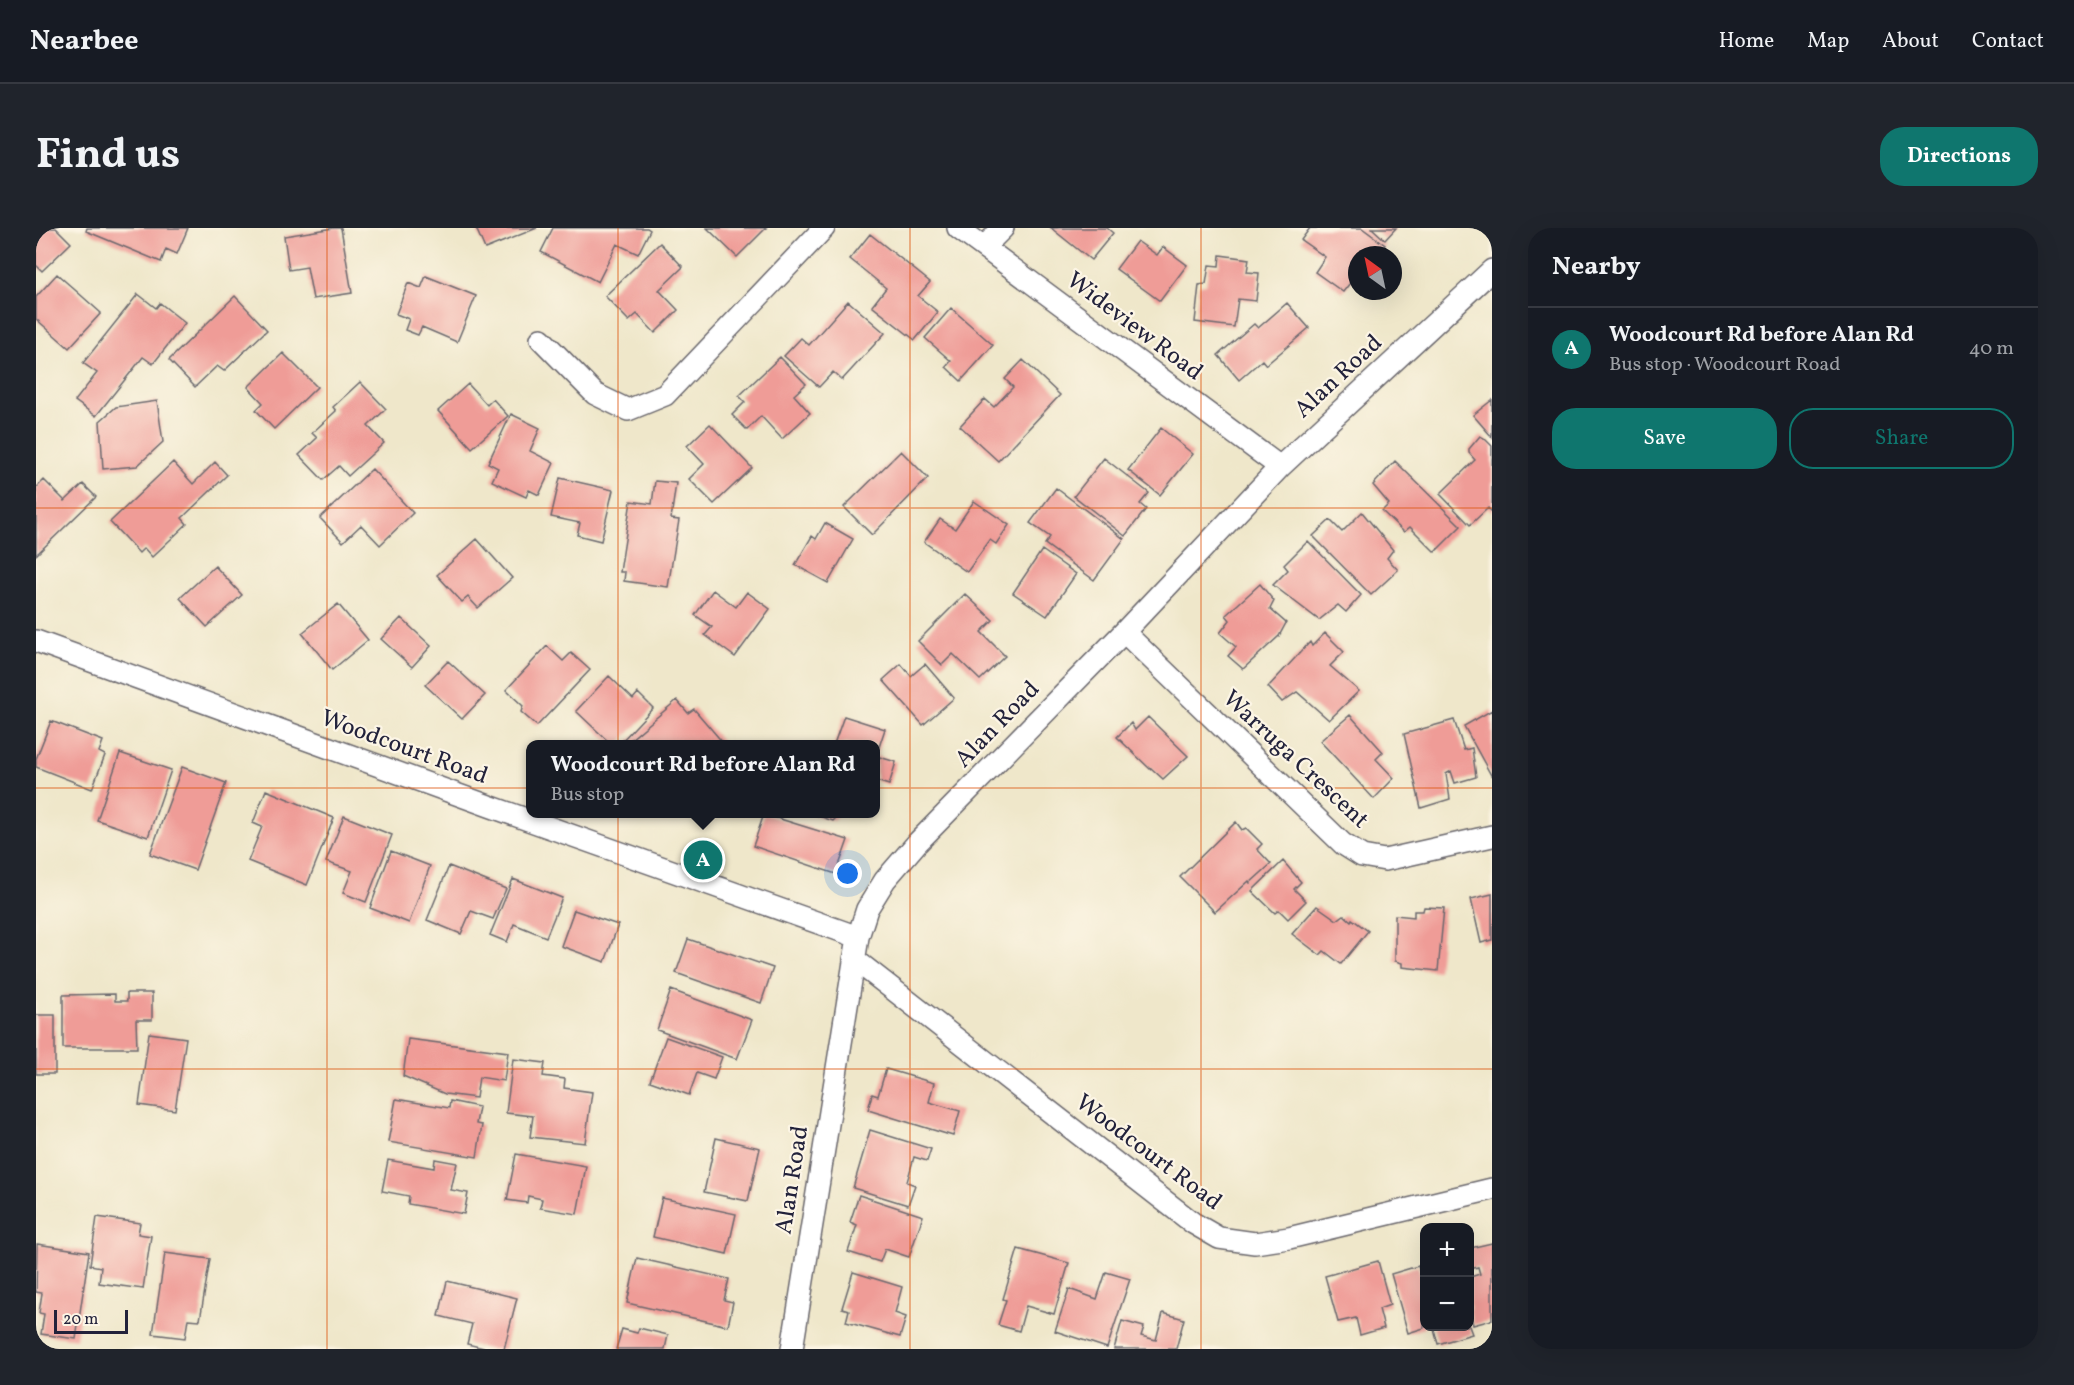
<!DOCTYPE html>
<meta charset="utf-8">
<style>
:root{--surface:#171b24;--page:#20242c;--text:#f1f3f6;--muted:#9ea1a6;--line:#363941;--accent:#0f766e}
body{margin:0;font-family:Vollkorn,serif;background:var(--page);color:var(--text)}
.controls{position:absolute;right:18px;bottom:18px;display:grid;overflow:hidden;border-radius:12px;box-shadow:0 6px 24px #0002}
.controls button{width:54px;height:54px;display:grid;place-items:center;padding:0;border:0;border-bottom:2px solid var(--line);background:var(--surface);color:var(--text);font:30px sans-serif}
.compass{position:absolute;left:1312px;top:18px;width:54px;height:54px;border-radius:50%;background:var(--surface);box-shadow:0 6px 24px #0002;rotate:327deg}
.scale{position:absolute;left:18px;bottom:15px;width:74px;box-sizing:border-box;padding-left:6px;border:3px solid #22223b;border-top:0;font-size:16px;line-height:21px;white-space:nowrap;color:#22223b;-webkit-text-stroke:4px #fcf5e5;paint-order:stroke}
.you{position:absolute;left:812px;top:646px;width:21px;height:21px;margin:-15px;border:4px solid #fff;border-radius:50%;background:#1a73e8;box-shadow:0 0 0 9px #1a73e833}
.badge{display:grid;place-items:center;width:39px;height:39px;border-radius:50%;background:var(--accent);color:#fff;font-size:20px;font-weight:700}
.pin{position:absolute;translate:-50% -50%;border:3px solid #fff;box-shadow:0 2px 6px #0006}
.popup{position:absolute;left:490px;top:512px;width:354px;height:78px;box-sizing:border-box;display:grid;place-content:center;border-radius:12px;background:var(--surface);filter:drop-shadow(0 2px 4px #0005);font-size:20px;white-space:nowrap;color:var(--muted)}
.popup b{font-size:22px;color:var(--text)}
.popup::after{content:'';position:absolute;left:50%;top:100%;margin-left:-12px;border:12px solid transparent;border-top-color:var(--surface)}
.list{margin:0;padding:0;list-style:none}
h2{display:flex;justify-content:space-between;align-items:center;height:78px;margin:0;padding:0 24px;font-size:26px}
h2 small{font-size:20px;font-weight:400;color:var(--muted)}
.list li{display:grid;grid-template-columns:39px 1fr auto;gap:18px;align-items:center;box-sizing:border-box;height:84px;padding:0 24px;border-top:2px solid var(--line)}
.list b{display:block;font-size:22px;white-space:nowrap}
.list p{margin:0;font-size:20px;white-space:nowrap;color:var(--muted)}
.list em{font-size:20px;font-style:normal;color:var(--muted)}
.actions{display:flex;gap:12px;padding:18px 24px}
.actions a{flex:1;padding:14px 0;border:2px solid var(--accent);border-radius:24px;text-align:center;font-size:21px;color:var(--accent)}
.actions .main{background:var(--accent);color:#fff}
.map{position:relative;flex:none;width:1456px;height:1121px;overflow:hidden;border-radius:24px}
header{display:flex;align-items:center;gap:36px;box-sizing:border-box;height:84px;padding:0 30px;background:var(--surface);border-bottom:2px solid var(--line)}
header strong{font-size:28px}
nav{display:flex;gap:33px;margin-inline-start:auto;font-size:21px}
.intro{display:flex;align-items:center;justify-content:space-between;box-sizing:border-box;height:144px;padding:0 36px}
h1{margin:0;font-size:42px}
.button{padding:15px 27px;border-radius:24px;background:var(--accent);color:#fff;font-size:21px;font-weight:700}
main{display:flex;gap:36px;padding:0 36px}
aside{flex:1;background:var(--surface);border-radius:24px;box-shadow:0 6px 24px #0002}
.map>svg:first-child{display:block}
</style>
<header>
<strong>Nearbee</strong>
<nav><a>Home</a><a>Map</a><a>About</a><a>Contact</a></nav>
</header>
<div class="intro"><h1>Find us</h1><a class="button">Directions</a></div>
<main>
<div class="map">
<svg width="1456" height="1121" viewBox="0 0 1456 1121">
<rect width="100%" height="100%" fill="#fcf5e5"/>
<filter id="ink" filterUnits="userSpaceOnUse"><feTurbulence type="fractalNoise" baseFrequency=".0167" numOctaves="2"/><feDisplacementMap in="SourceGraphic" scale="12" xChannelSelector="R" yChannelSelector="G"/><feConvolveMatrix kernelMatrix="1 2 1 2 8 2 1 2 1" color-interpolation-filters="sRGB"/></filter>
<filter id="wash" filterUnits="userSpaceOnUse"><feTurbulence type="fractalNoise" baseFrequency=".008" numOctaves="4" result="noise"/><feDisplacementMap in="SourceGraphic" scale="24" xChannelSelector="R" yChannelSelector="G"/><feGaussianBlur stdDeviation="1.35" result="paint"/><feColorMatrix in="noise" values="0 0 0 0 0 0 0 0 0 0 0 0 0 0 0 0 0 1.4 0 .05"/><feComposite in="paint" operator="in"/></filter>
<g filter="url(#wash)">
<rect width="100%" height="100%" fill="#efe7ca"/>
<g id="blocks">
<path fill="#ef9c97" d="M 0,0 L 20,0 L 35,15 L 6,43 L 0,37 Z
M 51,0 L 152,0 L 141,26 L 130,21 L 125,34 L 50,3 Z
M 298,0 L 305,0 L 316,65 L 277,71 L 271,39 L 253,42 L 248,8 Z
M 440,0 L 501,0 L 449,21 Z
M 517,0 L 611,0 L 614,2 L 602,26 L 581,16 L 562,54 L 505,24 Z
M 671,0 L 730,0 L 701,29 Z
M 1015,0 L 1071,0 L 1077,5 L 1055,32 Z
M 1274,0 L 1326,0 L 1349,17 L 1342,27 L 1321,27 L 1321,46 L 1307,64 L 1279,44 L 1289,29 L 1265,12 Z
M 1336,0 L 1360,0 L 1349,12 Z
M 834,6 L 894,54 L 882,68 L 902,84 L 879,112 L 836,78 L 850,60 L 814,31 Z
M 1101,13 L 1121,27 L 1127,19 L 1151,37 L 1124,73 L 1080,41 Z
M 624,15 L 647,39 L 623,62 L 642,82 L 619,105 L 601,86 L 593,93 L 569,68 Z
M 1184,27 L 1213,31 L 1211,44 L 1223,45 L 1220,73 L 1202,71 L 1198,99 L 1159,94 L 1163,57 L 1170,56 L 1173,37 L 1183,38 Z
M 21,46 L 65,85 L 33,120 L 0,91 L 0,69 Z
M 390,48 L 440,68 L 421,114 L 386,99 L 382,107 L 369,102 L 373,91 L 360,86 L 372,55 L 385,60 Z
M 102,66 L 120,80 L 124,75 L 149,95 L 117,136 L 107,129 L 60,188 L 39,173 L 61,145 L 47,135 Z
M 199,68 L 231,102 L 188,143 L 181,138 L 159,159 L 133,132 Z
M 812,73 L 849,105 L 806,152 L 797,144 L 783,159 L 748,128 L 765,110 L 773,117 Z
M 1251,75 L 1273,100 L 1230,137 L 1226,132 L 1203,152 L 1182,127 L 1218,96 L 1222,100 Z
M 915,80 L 957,117 L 925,153 L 910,139 L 915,133 L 889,110 Z
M 247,125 L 281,159 L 238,201 L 220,182 L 227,175 L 212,159 Z
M 744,129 L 770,156 L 758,167 L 774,185 L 746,211 L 725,188 L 711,202 L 696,187 L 709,174 L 703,168 Z
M 987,132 L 1024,167 L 962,233 L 924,198 L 949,171 L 958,179 L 977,159 L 969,151 Z
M 324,154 L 350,181 L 332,198 L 348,215 L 312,248 L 303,238 L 287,252 L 263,227 L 281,210 L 276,205 L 300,183 L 297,179 Z
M 432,156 L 451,177 L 457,171 L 472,188 L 436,220 L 402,183 Z
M 1456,172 L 1456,209 L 1437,187 Z
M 121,173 L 127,214 L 101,238 L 67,241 L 64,193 L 80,179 Z
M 475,186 L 504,200 L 494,223 L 518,235 L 503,267 L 493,262 L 490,269 L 456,253 L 462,240 L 452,235 Z
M 674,196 L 716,240 L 678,276 L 653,251 L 668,236 L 651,218 Z
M 1125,200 L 1157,226 L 1124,267 L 1092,242 Z
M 1444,208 L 1448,210 L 1456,218 L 1456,284 L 1452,280 L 1434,297 L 1404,266 L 1439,232 L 1433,225 L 1433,221 Z
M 865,223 L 892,250 L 836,307 L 808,279 Z
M 1068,230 L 1113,265 L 1104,276 L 1110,281 L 1089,308 L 1038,268 Z
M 1359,233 L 1425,298 L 1399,324 L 1374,299 L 1368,304 L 1346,283 L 1353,276 L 1337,257 Z
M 137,234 L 157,256 L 179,234 L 191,247 L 146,290 L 151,296 L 116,329 L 108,320 L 103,325 L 74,294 Z
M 336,241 L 377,285 L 344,317 L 325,297 L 307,314 L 284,290 Z
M 524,250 L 577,262 L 565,313 L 541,307 L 544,295 L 515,289 Z
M 8,252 L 29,273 L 47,256 L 60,269 L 0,327 L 0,260 Z
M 619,253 L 640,255 L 635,291 L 643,292 L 632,359 L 588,353 L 589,344 L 584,344 L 595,273 L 616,276 Z
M 1020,260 L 1088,311 L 1058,352 L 1009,316 L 1014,309 L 994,295 Z
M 938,273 L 973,297 L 960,316 L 954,312 L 931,344 L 888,314 L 904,291 L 919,301 Z
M 1326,284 L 1357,322 L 1351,330 L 1362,342 L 1335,367 L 1277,308 L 1294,292 L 1306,304 Z
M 789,295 L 817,311 L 792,355 L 759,337 L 776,308 L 780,311 Z
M 441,311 L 476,350 L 442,380 L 432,369 L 426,374 L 401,347 Z
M 1272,313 L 1325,367 L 1310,384 L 1302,377 L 1283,392 L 1237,357 L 1252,342 L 1248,337 Z
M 1006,322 L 1040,346 L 1011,388 L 977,365 Z
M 179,338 L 206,367 L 171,399 L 144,370 Z
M 1224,356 L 1238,373 L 1234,381 L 1250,395 L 1243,408 L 1207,441 L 1192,428 L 1200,419 L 1184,405 L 1194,392 L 1190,387 Z
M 677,362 L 700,379 L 711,364 L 734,381 L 699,429 L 669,407 L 676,399 L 659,387 Z
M 929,366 L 957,392 L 945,404 L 969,428 L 944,452 L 917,426 L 906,437 L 882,413 Z
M 302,376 L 332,412 L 296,442 L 266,405 Z
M 365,390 L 395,418 L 376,439 L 345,411 Z
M 1289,405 L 1308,424 L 1294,438 L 1323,463 L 1293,492 L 1261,464 L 1246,474 L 1232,459 L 1274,414 L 1276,418 Z
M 511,418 L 527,433 L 535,425 L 554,442 L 501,498 L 485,484 L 487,478 L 470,462 Z
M 412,433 L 449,467 L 426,491 L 389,457 Z
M 865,436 L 875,448 L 889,436 L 918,470 L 887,497 L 847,452 Z
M 573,448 L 597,471 L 602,465 L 617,480 L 583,516 L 575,516 L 540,483 Z
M 641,472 L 652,485 L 658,481 L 688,516 L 595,516 L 593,513 Z
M 1456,482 L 1456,549 L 1428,498 Z
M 1314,487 L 1347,524 L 1340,531 L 1358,550 L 1338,571 L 1284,513 Z
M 808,488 L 849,501 L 840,528 L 840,516 L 798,516 Z
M 1112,489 L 1152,528 L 1127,551 L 1115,540 L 1114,541 L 1081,509 L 1095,495 L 1099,502 Z
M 1418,492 L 1428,522 L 1436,520 L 1440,549 L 1419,555 L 1415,543 L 1410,546 L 1414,571 L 1385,580 L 1368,506 Z
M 15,493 L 67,513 L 63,524 L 69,527 L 56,561 L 0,539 L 0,531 Z
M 84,525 L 135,542 L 112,609 L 61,592 Z
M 840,528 L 860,534 L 853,557 L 840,553 Z
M 146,539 L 190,555 L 159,642 L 114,626 Z
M 230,562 L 298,590 L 271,657 L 212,633 L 226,599 L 217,595 Z
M 728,586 L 812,612 L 800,646 L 717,618 Z
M 777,586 L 804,586 L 797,593 Z
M 308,588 L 356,607 L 330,674 L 307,665 L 316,643 L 290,634 Z
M 1200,594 L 1206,602 L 1210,600 L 1226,616 L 1221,621 L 1235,636 L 1214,655 L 1213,653 L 1179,684 L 1144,649 Z
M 355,623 L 394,638 L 373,695 L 334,680 Z
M 1247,633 L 1265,654 L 1258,661 L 1270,673 L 1252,691 L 1243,682 L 1239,685 L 1216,663 Z
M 413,638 L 470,661 L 457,691 L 435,683 L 425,706 L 391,692 Z
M 477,651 L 526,670 L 510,709 L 478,696 L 471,714 L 454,707 Z
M 1456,666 L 1456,712 L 1445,715 L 1435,671 Z
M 1281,678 L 1301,692 L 1308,687 L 1315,693 L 1316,691 L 1332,703 L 1305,736 L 1288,723 L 1284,727 L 1256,706 Z
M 1388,679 L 1408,680 L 1402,743 L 1366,739 L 1366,735 L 1359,733 L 1359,687 L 1378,689 L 1378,683 L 1387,683 Z
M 538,682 L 582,697 L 569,734 L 525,718 Z
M 652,711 L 737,740 L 725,775 L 640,745 Z
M 635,762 L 716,792 L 701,831 L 621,802 Z
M 91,765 L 116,765 L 116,792 L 100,792 L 101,820 L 27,820 L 27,767 L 79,766 L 79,773 L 91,773 Z
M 0,787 L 19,787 L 19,846 L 0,846 Z
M 113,805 L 150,810 L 139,882 L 103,877 Z
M 630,809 L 686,829 L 678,851 L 661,845 L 653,867 L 614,853 Z
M 372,811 L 472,824 L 468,853 L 443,849 L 440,870 L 409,866 L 367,848 Z
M 477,831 L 509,835 L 507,848 L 529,851 L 528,860 L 556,864 L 549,915 L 494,909 L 497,888 L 470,885 Z
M 850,841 L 898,855 L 893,874 L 924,883 L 917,908 L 832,882 L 836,866 L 842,868 Z
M 360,871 L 413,880 L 414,873 L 443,879 L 440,896 L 446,897 L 441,929 L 352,914 Z
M 834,902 L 895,921 L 891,933 L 878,929 L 871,954 L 879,957 L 872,977 L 817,960 Z
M 680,910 L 724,920 L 712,973 L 668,964 Z
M 480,926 L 550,938 L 541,986 L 504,980 L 506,971 L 492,968 L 491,975 L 471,972 Z
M 399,931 L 421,935 L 415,962 L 432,965 L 428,986 L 372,976 L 373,968 L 346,963 L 352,932 L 398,940 Z
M 823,967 L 887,988 L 873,1029 L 849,1021 L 844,1034 L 812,1024 L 821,997 L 814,994 Z
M 626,970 L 700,986 L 691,1026 L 617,1009 Z
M 61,989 L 104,995 L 102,1006 L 115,1008 L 107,1061 L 63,1055 L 65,1039 L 54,1037 Z
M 1456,1015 L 1456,1092 L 1437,1097 L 1434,1084 L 1434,1049 L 1444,1046 L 1442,1039 L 1434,1041 L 1434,1020 Z
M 1,1016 L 53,1024 L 40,1111 L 5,1106 L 8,1086 L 3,1085 L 6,1065 L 0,1064 Z
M 982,1021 L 1033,1035 L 1018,1086 L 990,1078 L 983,1103 L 962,1097 L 970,1072 L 967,1071 Z
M 129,1025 L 174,1031 L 164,1092 L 152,1091 L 149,1110 L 117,1106 Z
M 601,1030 L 693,1051 L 688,1072 L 697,1074 L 692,1098 L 591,1075 Z
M 1342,1033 L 1354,1077 L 1343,1081 L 1348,1100 L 1324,1107 L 1320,1090 L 1302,1094 L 1289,1048 Z
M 1382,1038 L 1385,1048 L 1388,1047 L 1388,1100 L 1372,1105 L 1355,1046 Z
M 817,1044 L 866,1059 L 859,1085 L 870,1089 L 864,1109 L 810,1094 L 813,1082 L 806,1080 Z
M 1070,1044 L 1094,1051 L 1071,1120 L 1019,1103 L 1033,1061 L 1061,1071 Z
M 411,1053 L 481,1070 L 468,1121 L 452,1121 L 431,1116 L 436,1096 L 403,1088 Z
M 1127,1085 L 1148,1091 L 1140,1121 L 1078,1121 L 1086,1093 L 1108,1099 L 1105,1108 L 1120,1112 Z
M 1397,1098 L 1433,1098 L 1436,1106 L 1402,1116 Z
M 603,1100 L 632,1107 L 629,1121 L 580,1121 L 586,1101 L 601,1105 Z"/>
</g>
</g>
<g filter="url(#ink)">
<use href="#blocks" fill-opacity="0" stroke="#6a676d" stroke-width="1.5"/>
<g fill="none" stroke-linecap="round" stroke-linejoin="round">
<g stroke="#6a676d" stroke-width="24">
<path id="minor" d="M 922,0 L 1244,239
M 948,19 L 967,0
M 505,111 L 559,166 L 592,182 L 629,167 L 788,0
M 1088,404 L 1307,616 L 1326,628 L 1349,632 L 1456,608
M 0,413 L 453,578 L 822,709
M 818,731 L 1157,995 L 1183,1010 L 1219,1015 L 1253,1010 L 1456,961
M 756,1121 L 822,709 L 831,681 L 849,652 L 881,615 L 1088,404 L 1244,239 L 1456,42"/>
</g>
<use href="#minor" stroke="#fff" stroke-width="21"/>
</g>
</g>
<path fill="none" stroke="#de560e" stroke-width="1.5" stroke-opacity="0.55" d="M 291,0 L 291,1121M 582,0 L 582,1121M 874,0 L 874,1121M 1165,0 L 1165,1121M 0,280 L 1456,280M 0,560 L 1456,560M 0,841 L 1456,841"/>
<g text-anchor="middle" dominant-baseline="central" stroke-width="4.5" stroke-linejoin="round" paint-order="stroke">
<g font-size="24" fill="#22223b" stroke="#fcf5e5">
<text transform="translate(1098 99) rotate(37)">Wideview Road</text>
<text transform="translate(1303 149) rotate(-43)">Alan Road</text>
<text transform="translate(962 497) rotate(-46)">Alan Road</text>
<text transform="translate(368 520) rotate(20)">Woodcourt Road</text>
<text transform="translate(1259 532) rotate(43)">Warruga Crescent</text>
<text transform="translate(1112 925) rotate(37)">Woodcourt Road</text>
<text transform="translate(757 952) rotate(-81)">Alan Road</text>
</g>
</g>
</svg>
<div class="controls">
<button>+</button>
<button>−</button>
</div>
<svg class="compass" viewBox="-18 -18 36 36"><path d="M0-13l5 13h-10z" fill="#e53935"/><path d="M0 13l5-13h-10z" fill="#9ea1a6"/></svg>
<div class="scale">20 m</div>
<div class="you"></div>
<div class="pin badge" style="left:667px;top:632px">A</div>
<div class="popup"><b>Woodcourt Rd before Alan Rd</b>Bus stop</div>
</div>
<aside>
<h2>Nearby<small></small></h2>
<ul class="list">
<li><span class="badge">A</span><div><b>Woodcourt Rd before Alan Rd</b><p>Bus stop · Woodcourt Road</p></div><em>40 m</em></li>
</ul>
<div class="actions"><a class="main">Save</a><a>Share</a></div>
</aside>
</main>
